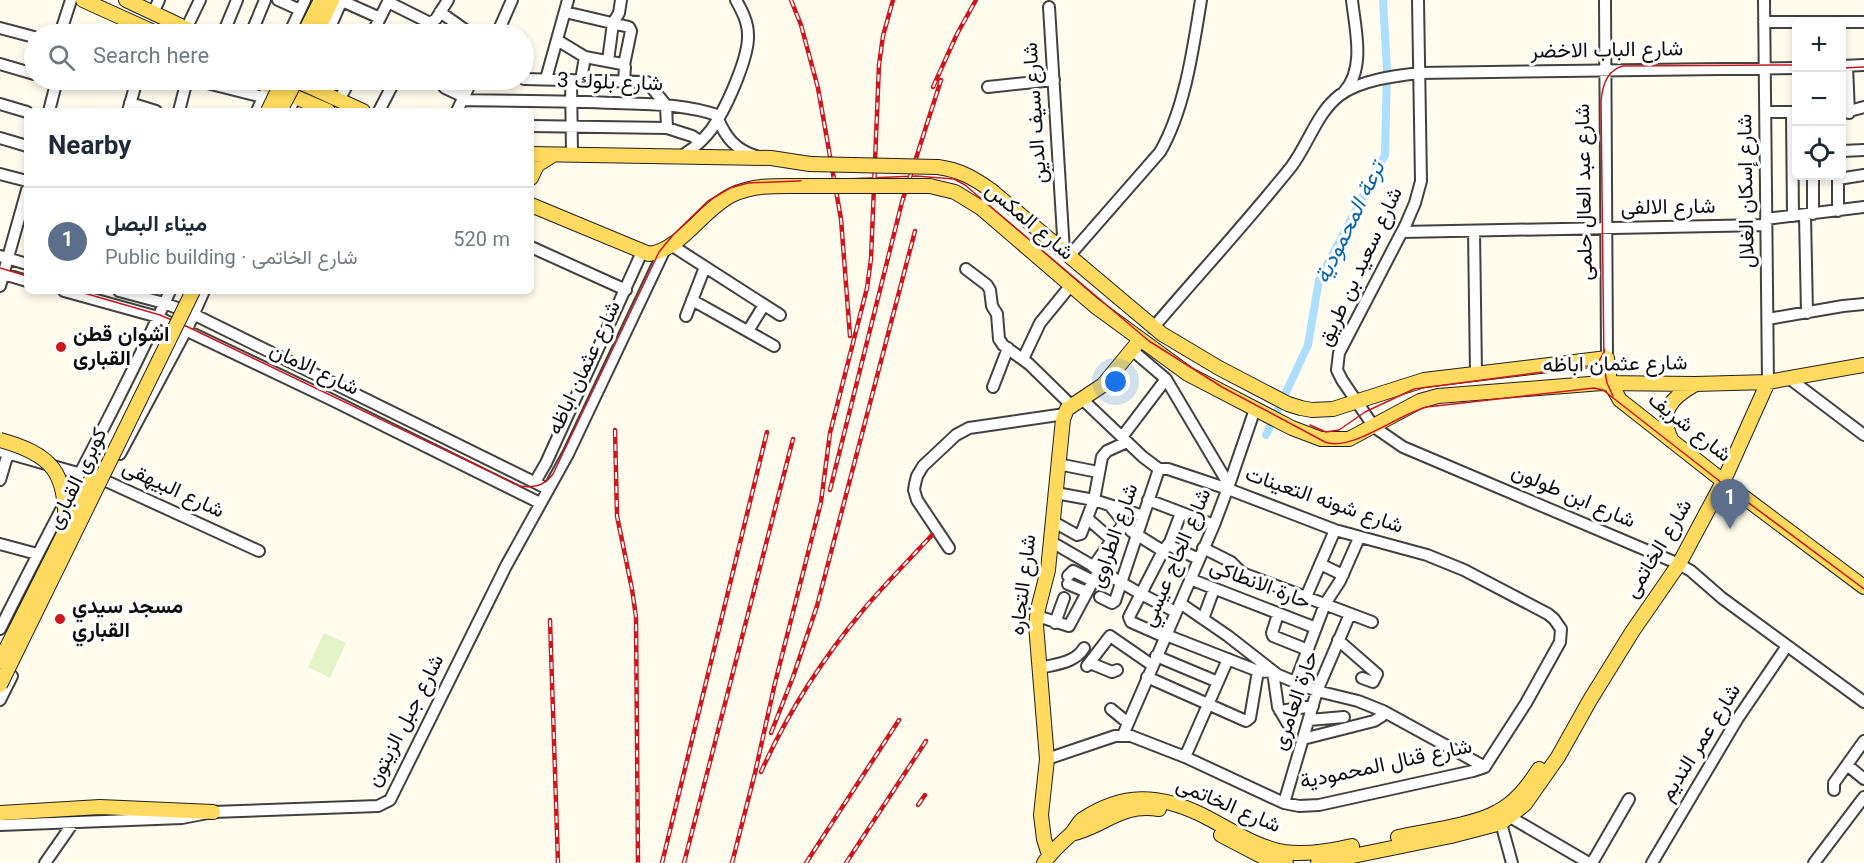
<!DOCTYPE html>
<meta charset="utf-8">
<style>
:root{--surface:#fff;--page:#f2f2f3;--text:#1f2937;--muted:#747a83;--line:#e0e1e3;--accent:#cd161d}
body{margin:0;font-family:Georgia,Vazirmatn,serif;background:var(--page);color:var(--text)}
.controls{position:absolute;right:18px;top:18px;display:grid;overflow:hidden;border-radius:9px;box-shadow:0 3px 9px #0003}
.controls button{width:54px;height:54px;display:grid;place-items:center;padding:0;border:0;border-bottom:2px solid var(--line);background:var(--surface);color:var(--text);font:30px sans-serif}
.you{position:absolute;left:1116px;top:382px;width:21px;height:21px;margin:-15px;border:4px solid #fff;border-radius:50%;background:#1a73e8;box-shadow:0 0 0 9px #1a73e833}
.badge{display:grid;place-items:center;width:39px;height:39px;border-radius:50%;background:var(--accent);color:#fff;font-size:20px;font-weight:700}
.pin{position:absolute;translate:-50% -50px;filter:drop-shadow(0 2px 3px #0008)}
.pin::after{content:'';position:absolute;top:32px;width:21px;height:18px;background:inherit;clip-path:polygon(0 0,100% 0,50% 100%)}
.list{margin:0;padding:0;list-style:none}
h2{display:flex;justify-content:space-between;align-items:center;height:78px;margin:0;padding:0 24px;font-size:26px}
h2 small{font-size:20px;font-weight:400;color:var(--muted)}
.list li{display:grid;grid-template-columns:39px 1fr auto;gap:18px;align-items:center;box-sizing:border-box;height:108px;padding:0 24px;border-top:2px solid var(--line)}
.list b{display:block;font-size:22px;white-space:nowrap}
.list p{margin:0;font-size:20px;white-space:nowrap;color:var(--muted)}
.list em{font-size:20px;font-style:normal;color:var(--muted)}
.icon{flex:none;width:33px;height:33px;fill:none;stroke:currentColor;stroke-width:2;stroke-linecap:round;stroke-linejoin:round}
.map{position:relative;flex:none;width:1864px;height:863px;overflow:hidden}
.search{position:absolute;background:var(--surface);box-shadow:0 3px 9px #0003;left:24px;top:24px;width:510px;height:66px;display:flex;align-items:center;gap:15px;box-sizing:border-box;padding:0 21px;border-radius:33px;color:var(--muted);font-size:22px}
.panel{position:absolute;background:var(--surface);box-shadow:0 3px 9px #0003;left:24px;top:108px;width:510px;height:186px;border-radius:9px}
.map>svg:first-child{display:block}
</style>
<div class="map">
<svg width="1864" height="863" viewBox="0 0 1864 863">
<rect width="100%" height="100%" fill="#fffcee"/>
<path fill="#e4f4c6" d="M 324,633 L 346,643 L 330,678 L 308,667 Z"/>
<g fill="none" stroke-linecap="round" stroke-linejoin="round">
<path stroke="#addefd" stroke-width="8" d="M 1266,435 L 1308,345 L 1319,280 L 1385,155 L 1387,70 L 1383,0"/>
<g stroke="#414141" stroke-width="14">
<path id="minor" d="M 278,0 L 300,10
M 1418,0 L 1421,181 L 1415,203 L 1406,224 L 1339,353 L 1337,370 L 1342,380 L 1374,427 L 1403,447 L 1679,564 L 1691,571 L 1722,598 L 1864,702
M 1605,0 L 1607,358
M 1764,0 L 1768,382
M 342,1 L 380,18
M 388,2 L 430,23 L 436,19 L 448,0
M 1049,7 L 1064,252
M 440,12 L 471,34
M 565,12 L 629,27 L 631,31 L 624,65
M 153,13 L 159,0
M 1764,22 L 1864,22
M 0,28 L 34,37
M 186,29 L 200,0
M 329,29 L 340,34
M 60,34 L 71,0
M 223,34 L 237,0
M 251,34 L 265,0
M 289,34 L 305,0
M 327,34 L 342,0
M 372,34 L 389,0
M 497,34 L 512,0
M 557,40 L 585,57 L 622,64 L 625,67 L 624,81
M 608,61 L 613,23 L 619,13 L 621,0
M 0,64 L 34,74
M 1842,66 L 1864,65
M 1847,66 L 1849,113
M 524,79 L 647,82 L 666,105 L 667,128
M 546,79 L 568,0
M 195,80 L 263,97
M 438,80 L 445,88 L 464,97
M 571,80 L 572,154
M 581,80 L 585,57
M 988,87 L 1054,80
M 1344,92 C 1366,68 1355,29 1352,0
M 339,100 L 350,80
M 462,100 C 513,101 564,101 615,103 C 651,104 685,104 720,116
M 130,103 L 156,111
M 0,104 L 27,112
M 49,111 L 57,80
M 128,111 L 137,80
M 179,111 L 187,80
M 257,111 L 266,91
M 289,111 L 296,96
M 379,111 L 395,80
M 457,111 L 472,80
M 1766,112 L 1796,112
M 1792,112 L 1793,216
M 1842,113 L 1864,107
M 718,119 C 726,138 736,150 756,156
M 531,126 L 667,128 L 692,136 L 700,141
M 0,138 L 27,146
M 1842,151 L 1864,150
M 682,156 C 696,147 710,134 718,119 C 729,101 749,56 748,35 C 748,22 742,11 736,0
M 0,174 L 27,181
M 1838,176 L 1838,211
M 1838,179 L 1864,175
M 1813,214 L 1813,176
M 1805,215 L 1807,313
M 1766,219 L 1864,207
M 1474,231 L 1476,373
M 1402,232 L 1766,225
M 671,245 L 780,315
M 531,247 L 626,290
M 0,256 L 27,264
M 1069,256 L 1160,152 C 1185,109 1193,49 1201,0
M 966,269 L 987,285 L 990,290 L 992,306 L 997,314 L 999,339 L 1003,345 L 1029,364 L 1071,405
M 0,273 L 27,281
M 0,286 L 27,190
M 64,291 L 158,317 L 330,399 L 540,503
M 119,291 L 164,303 L 193,314 L 548,489
M 692,300 L 774,346
M 686,316 L 705,267
M 1768,319 L 1843,306 L 1864,304
M 1153,328 C 1199,274 1247,222 1291,167 C 1308,145 1317,112 1340,95 C 1361,80 1394,76 1419,73 L 1796,68
M 748,331 L 764,305
M 1023,359 L 1040,323 L 1071,285
M 1790,379 L 1864,435
M 993,387 L 1008,348
M 1122,437 L 1166,379
M 0,451 L 106,481 L 259,551
M 120,454 L 188,327 L 204,291
M 1058,464 L 1098,472
M 0,480 L 8,453
M 535,482 L 546,463 L 642,252
M 1229,485 L 1255,409
M 1056,493 L 1094,500 L 1143,516
M 1148,500 L 1214,525
M 1112,508 L 1131,531 L 1163,551
M 1088,519 L 1112,540
M 1052,521 L 1077,535 L 1081,534 L 1094,500 L 1102,457 L 1107,451 L 1127,442
M 1050,541 L 1141,594 L 1176,612
M 0,544 L 37,554
M 1168,545 L 1199,559
M 949,548 L 917,500 L 914,490 L 915,484 L 917,476 L 923,466 L 956,435 L 969,428 L 1065,414
M 1203,548 L 1231,562 L 1242,573 L 1372,622
M 1320,564 L 1343,575
M 1093,567 L 1124,523
M 1068,576 L 1073,571 L 1093,581
M 1190,579 L 1316,628
M 1068,584 L 1087,592
M 1100,597 L 1112,603 L 1115,601 L 1159,469
M 1306,597 L 1335,530
M 1180,603 L 1228,636 L 1278,675 L 1317,691 L 1358,701 L 1383,711 L 1485,767
M 1278,614 L 1272,633 L 1273,636 L 1308,650
M 1037,616 L 1069,626 L 1099,570
M 1203,619 L 1214,589
M 1055,623 L 1064,598
M 0,629 C 56,516 118,406 170,291
M 1166,635 L 1258,671 L 1273,672 L 1278,707 L 1288,724
M 1165,637 L 1131,622 L 1129,617 L 1163,551 L 1170,542 L 1181,513
M 1338,640 L 1377,674 L 1373,682 L 1362,678
M 1156,656 L 1218,682
M 1090,663 L 1112,672 L 1117,670
M 1087,666 L 1110,636 L 1152,665
M 1040,668 C 1056,664 1075,663 1084,648
M 1147,677 L 1246,721 L 1250,718 L 1258,671
M 1295,683 L 1325,604 L 1340,581 L 1359,538
M 0,700 L 12,676
M 1111,709 L 1128,723
M 1280,711 L 1313,706
M 1309,720 L 1344,717
M 1123,735 L 1214,525 L 1229,485 L 1166,379 L 1132,350
M 1303,739 L 1374,721 L 1382,716 L 1383,711
M 1185,757 L 1228,659
M 1047,759 L 1115,736 L 1131,736 L 1185,757 L 1284,803 L 1299,806 L 1319,805 L 1473,771 L 1485,767 L 1488,762 L 1526,703 L 1560,642 L 1561,629 L 1554,619 L 1548,614 L 1464,570 L 1427,555 L 1335,530 L 1228,489 L 1168,469 L 1159,469 L 1143,457 L 1082,399
M 1847,765 L 1864,779
M 1834,790 L 1834,783 L 1864,741
M 1284,803 L 1317,691 L 1350,614
M 1510,817 L 1589,863
M 1501,823 L 1512,863
M 0,825 L 182,818 L 213,812 L 378,806 L 390,800 L 506,566 L 568,454 L 665,249
M 45,863 L 73,823
M 1592,863 L 1629,799
M 1652,863 L 1738,718 L 1787,646
M 1814,863 L 1864,797"/>
</g>
<g stroke="#1f1f1f" stroke-width="16">
<path id="major" d="M 83,0 L 158,34
M 126,0 L 198,34
M 304,34 L 321,0
M 316,34 L 332,0
M 256,80 L 328,111
M 295,80 L 363,111
M 531,154 L 771,158 L 810,164
M 938,167 C 960,170 974,178 992,191 L 1162,334 L 1219,368 L 1288,404 L 1301,408 L 1312,410 L 1333,409 L 1424,380 L 1607,358 L 1610,383 L 1620,400 L 1737,492 L 1864,587
M 531,178 L 537,165 L 553,155
M 930,186 L 955,192 L 981,208 L 1095,306 L 1188,374 L 1292,428 L 1321,439 L 1349,439 L 1420,401 L 1438,396 L 1602,383 L 1695,384 L 1768,382 L 1864,365
M 531,205 L 649,254 C 681,250 703,209 732,195 C 755,184 781,186 806,186
M 1671,439 C 1658,412 1671,398 1694,385
M 0,813 L 100,807 L 213,812
M 1071,834 C 1106,826 1119,803 1159,809
M 1221,835 L 1267,859 L 1286,863
M 1398,837 C 1425,831 1474,825 1497,812 C 1516,802 1528,786 1539,769
M 1049,855 L 1044,839 L 1041,815 L 1047,759 L 1036,625 L 1038,609 L 1048,570 L 1063,419 L 1067,409 L 1103,385 L 1140,340
M 1044,863 C 1051,852 1059,845 1069,836 C 1075,831 1077,824 1083,819 C 1123,793 1158,794 1200,814 C 1227,827 1254,847 1284,852 C 1306,855 1331,851 1352,846
M 1318,863 L 1451,836 L 1501,823 L 1525,804 L 1558,757 L 1590,700 L 1632,632 L 1679,564 L 1724,480 L 1768,382"/>
</g>
<use href="#minor" stroke="#fff" stroke-width="10"/>
<use href="#major" stroke="#ffda5e" stroke-width="14"/>
<path stroke="#cd161d" stroke-width="1.5" d="M 1842,68 L 1864,67
M 0,268 L 27,276
M 77,291 L 160,315 L 188,327 L 520,486 C 534,488 544,486 553,474 L 659,252 L 673,235 L 708,201 L 730,188 L 748,183 L 916,176 L 954,179 L 965,185 L 1149,341 L 1222,387 L 1325,442 C 1352,452 1398,414 1427,407 L 1594,388 L 1603,390 L 1722,483 L 1864,589
M 1613,396 L 1607,383 L 1604,367 L 1601,102 C 1602,86 1607,70 1623,66 L 1796,65
M 1310,425 L 1326,432 L 1339,430 L 1365,412 L 1414,389 L 1588,366 L 1599,361 L 1605,350"/>
<g stroke="#cd161d" stroke-width="4.5">
<path id="rail" d="M 791,0 L 801,25 L 818,88 L 841,219 L 850,336
M 933,87 L 957,34 L 976,0
M 615,430 L 617,516 L 632,589 L 636,617 L 638,863
M 830,490 L 902,202 L 941,80
M 550,620 L 558,863
M 771,733 L 793,677 L 817,606 L 915,231
M 761,772 C 787,714 823,658 864,609 C 885,584 909,560 932,535
M 918,805 L 925,795
M 662,863 L 767,432
M 684,863 L 793,439
M 732,863 L 755,773 L 775,683 L 821,502 L 830,433 L 867,288 L 871,259 L 879,65 L 883,36 L 893,0
M 806,863 L 899,720
M 846,863 L 926,741"/>
</g>
<use href="#rail" stroke="#fff" stroke-width="2" stroke-dasharray="7" stroke-linecap="butt"/>
<g stroke="#1f1f1f" stroke-width="16" stroke-linecap="butt">
<path id="major-bridge" d="M 268,111 L 283,80
M 280,111 L 296,80
M 810,164 L 938,167
M 806,186 L 930,186
M 0,440 C 51,454 67,472 65,525
M 0,661 L 93,476
M 0,685 L 193,291"/>
</g>
<use href="#major-bridge" stroke="#ffda5e" stroke-width="14"/>
</g>
<g fill="#cd161d" stroke="#fff" stroke-width="2">
<circle cx="61" cy="347" r="6"/>
<circle cx="60" cy="619" r="6"/>
</g>
<g text-anchor="middle" dominant-baseline="central" stroke-width="6" stroke-linejoin="round" paint-order="stroke">
<g font-size="21" fill="#0e0e0e" stroke="#fff">
<text transform="translate(1607 51) rotate(-1)">شارع الباب الاخضر</text>
<text transform="translate(610 83) rotate(2)">شارع بلوك 3</text>
<text transform="translate(1036 113) rotate(-94)">شارع سيف الدين</text>
<text transform="translate(1747 191) rotate(-91)">شارع إسكان الغلال</text>
<text transform="translate(1585 192) rotate(-91)">شارع عبد العال حلمى</text>
<text transform="translate(1668 208) rotate(-1)">شارع الالفى</text>
<text transform="translate(1029 222) rotate(40)">شارع المكس</text>
<text transform="translate(1361 267) rotate(-65)">شارع سعيد بن طريق</text>
<text transform="translate(1615 365) rotate(-1)">شارع عثمان اباظه</text>
<text transform="translate(585 368) rotate(-65)">شارع عثمان اباظه</text>
<text transform="translate(314 370) rotate(25)">شارع الامان</text>
<text transform="translate(1689 428) rotate(38)">شارع شريف</text>
<text transform="translate(78 479) rotate(-64)">كوبرى القبارى</text>
<text transform="translate(173 490) rotate(25)">شارع البيهقى</text>
<text transform="translate(1573 497) rotate(23)">شارع ابن طولون</text>
<text transform="translate(1324 501) rotate(19)">شارع شونه التعينات</text>
<text transform="translate(1115 536) rotate(-71)">شارع الطراوى</text>
<text transform="translate(1659 549) rotate(-59)">شارع الخاتمى</text>
<text transform="translate(1177 558) rotate(-67)">شارع الحاج عيسي</text>
<text transform="translate(1024 585) rotate(-83)">شارع التجاره</text>
<text transform="translate(1260 585) rotate(21)">حارة الانطاكى</text>
<text transform="translate(1296 701) rotate(-71)">حارة العامرى</text>
<text transform="translate(406 721) rotate(-63)">شارع جبل الزيتون</text>
<text transform="translate(1701 743) rotate(-58)">شارع عمر النديم</text>
<text transform="translate(1386 765) rotate(-12)">شارع قنال المحمودية</text>
<text transform="translate(1228 806) rotate(23)">شارع الخاتمى</text>
</g>
<g font-size="21" font-weight="bold" fill="#0e0e0e" stroke="#fff" text-anchor="start">
<text x="73" y="335">اشوان قطن<tspan x="73" dy="24">القبارى</tspan></text>
<text x="72" y="607">مسجد سيدي<tspan x="72" dy="24">القباري</tspan></text>
</g>
<g font-size="22" font-style="italic" fill="#0964ad" stroke="#fff">
<text transform="translate(1351 223) rotate(-64)">ترعة المحمودية</text>
</g>
</g>
</svg>
<div class="controls">
<button>+</button>
<button>−</button>
<button><svg class="icon" aria-label="locate" viewBox="0 0 24 24"><circle cx="12" cy="12" r="6"/><path d="M12 2v4M12 18v4M2 12h4M18 12h4"/></svg></button>
</div>
<div class="you"></div>
<div class="pin badge" style="left:1730px;top:529px;background:#5c6f8a">1</div>
<div class="search"><svg class="icon" aria-label="search" viewBox="0 0 24 24"><circle cx="10" cy="10" r="6"/><path d="M15 15l6 6"/></svg>Search here</div>
<section class="panel">
<h2>Nearby<small></small></h2>
<ul class="list">
<li><span class="badge" style="background:#5c6f8a">1</span><div><b>ميناء البصل</b><p>Public building · شارع الخاتمى</p></div><em>520 m</em></li>
</ul>
</section>
</div>
